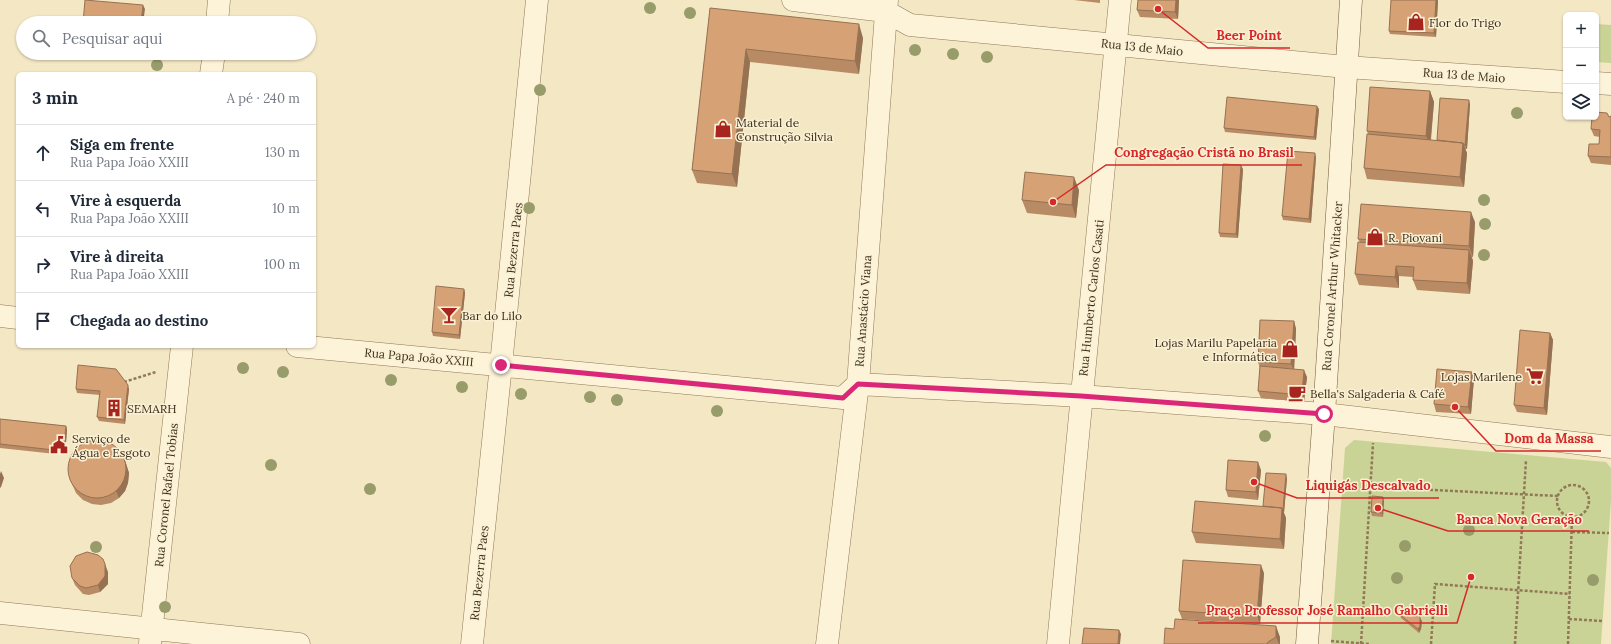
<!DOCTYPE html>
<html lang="pt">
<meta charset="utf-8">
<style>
:root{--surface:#fff;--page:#f2f2f3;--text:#1f2937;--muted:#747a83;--line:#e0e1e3}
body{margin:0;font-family:Lora,serif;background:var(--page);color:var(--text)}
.controls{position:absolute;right:12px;top:12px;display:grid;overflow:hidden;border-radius:6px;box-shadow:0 1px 3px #0004}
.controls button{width:36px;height:36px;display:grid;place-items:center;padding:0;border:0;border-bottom:1px solid var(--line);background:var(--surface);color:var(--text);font:20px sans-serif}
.stop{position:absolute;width:12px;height:12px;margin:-9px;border:3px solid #db2777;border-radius:50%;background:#fff}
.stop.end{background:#db2777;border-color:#fff;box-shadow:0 1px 4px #0008}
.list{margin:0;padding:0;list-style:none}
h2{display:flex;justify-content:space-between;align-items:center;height:52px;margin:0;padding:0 16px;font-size:17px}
h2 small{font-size:13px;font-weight:400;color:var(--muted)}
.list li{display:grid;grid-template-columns:26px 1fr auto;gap:12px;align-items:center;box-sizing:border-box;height:56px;padding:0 16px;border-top:1px solid var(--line)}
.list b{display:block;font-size:15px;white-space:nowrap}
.list p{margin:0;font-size:13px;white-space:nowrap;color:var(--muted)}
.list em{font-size:13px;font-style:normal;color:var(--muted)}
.icon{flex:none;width:22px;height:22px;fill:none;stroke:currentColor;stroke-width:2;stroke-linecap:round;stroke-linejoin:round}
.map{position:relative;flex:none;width:1611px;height:644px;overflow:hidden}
.search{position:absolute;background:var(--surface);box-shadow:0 1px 3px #0004;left:16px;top:16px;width:300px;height:44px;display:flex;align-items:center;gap:10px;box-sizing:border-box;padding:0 14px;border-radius:22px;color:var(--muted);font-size:15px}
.panel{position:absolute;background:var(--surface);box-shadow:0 1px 3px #0004;left:16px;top:72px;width:300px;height:276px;border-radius:6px}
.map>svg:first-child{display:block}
</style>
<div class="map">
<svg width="1611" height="644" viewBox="0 0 1611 644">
<rect width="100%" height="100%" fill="#f3e7c4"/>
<path fill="#c9d396" d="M 1596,24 L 1611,25 L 1611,63 L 1596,62 Z
M 1354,440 L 1606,462 L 1611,468 L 1611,500 L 1601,644 L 1331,644 L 1345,448 Z"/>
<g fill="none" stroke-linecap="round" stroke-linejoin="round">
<g stroke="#917857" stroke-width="23">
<path id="street" d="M 793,0 L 885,11 L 910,25 L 1346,67 L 1566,82
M 217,23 L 219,0
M 211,74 L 214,53
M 1596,83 L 1611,84
M 0,316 L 18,318
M 297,346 L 843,398 L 858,384 L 1081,396 L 1324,414 L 1611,447
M 0,613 L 299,644
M 150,643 L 182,346
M 472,644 L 501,365 L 537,0
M 827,644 L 858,384 L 887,0
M 1058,644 L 1120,0"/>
</g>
<g stroke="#73593a" stroke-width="23">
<path id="secondary" d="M 1307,644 L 1324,414 L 1351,0"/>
</g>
<path stroke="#917857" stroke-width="2.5" stroke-dasharray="3 2" stroke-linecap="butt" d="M 124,382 L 156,372
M1557 501a16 16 0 1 1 32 0a16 16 0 1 1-32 0Z
M 1370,487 L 1558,496
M 1572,532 L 1609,533
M 1569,619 L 1603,621
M 1331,641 L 1369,644
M 1361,644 L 1373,443
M 1431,644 L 1435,584 L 1570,594
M 1515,644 L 1526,460
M 1568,644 L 1572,517"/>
<use href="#street" stroke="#fdf3d8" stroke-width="22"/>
<use href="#secondary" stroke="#fdf3d8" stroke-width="22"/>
</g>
<g fill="#979c6a">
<circle cx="650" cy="8" r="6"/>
<circle cx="690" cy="13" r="6"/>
<circle cx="915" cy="50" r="6"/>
<circle cx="953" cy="54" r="6"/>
<circle cx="987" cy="57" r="6"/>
<circle cx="157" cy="65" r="6"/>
<circle cx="540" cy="90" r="6"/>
<circle cx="1517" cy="113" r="6"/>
<circle cx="1484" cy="200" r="6"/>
<circle cx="529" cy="208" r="6"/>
<circle cx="1485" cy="224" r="6"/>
<circle cx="1484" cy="255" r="6"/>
<circle cx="243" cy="368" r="6"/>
<circle cx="283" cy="372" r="6"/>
<circle cx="391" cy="380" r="6"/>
<circle cx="462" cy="387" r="6"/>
<circle cx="521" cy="394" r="6"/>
<circle cx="590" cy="397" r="6"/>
<circle cx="617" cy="400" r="6"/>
<circle cx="717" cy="411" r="6"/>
<circle cx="1265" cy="436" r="6"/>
<circle cx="271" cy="465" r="6"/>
<circle cx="370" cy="489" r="6"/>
<circle cx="1469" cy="530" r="6"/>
<circle cx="1405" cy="546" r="6"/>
<circle cx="96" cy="547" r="6"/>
<circle cx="1397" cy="578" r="6"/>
<circle cx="1593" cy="580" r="6"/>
<circle cx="165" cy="607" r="6"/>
</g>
<path fill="#b88b65" d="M 1074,0 L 1100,0 L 1100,3 Z
M 1138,0 L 1179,0 L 1178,19 L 1140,17 L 1137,10 Z
M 1438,0 L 1436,37 L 1390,34 L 1389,31 Z
M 710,8 L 863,38 L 859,74 L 750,62 L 737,187 L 697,183 L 692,170 Z
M 1430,91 L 1434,102 L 1431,140 L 1437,140 L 1470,104 L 1467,149 L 1465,149 L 1467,153 L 1464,187 L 1367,179 L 1364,168 L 1368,134 L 1367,131 Z
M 1319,109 L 1316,140 L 1225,132 L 1224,128 Z
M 1611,116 L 1611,165 L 1591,163 L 1588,156 L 1599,144 L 1600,137 L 1594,136 L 1591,129 Z
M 1316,157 L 1311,223 L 1283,220 L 1282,216 Z
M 1243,169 L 1238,238 L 1220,237 L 1219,233 Z
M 1079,190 L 1076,218 L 1027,213 L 1022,200 Z
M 1475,222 L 1473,257 L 1472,257 L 1473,261 L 1470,294 L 1417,290 L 1413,280 L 1413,277 L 1399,276 L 1399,288 L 1359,285 L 1355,274 L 1360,242 L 1358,239 Z
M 464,289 L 465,293 L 460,339 L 433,336 L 432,332 Z
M 1294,321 L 1296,329 L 1294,369 L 1307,377 L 1304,402 L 1261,398 L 1258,391 L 1260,368 L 1258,362 Z
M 1550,333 L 1553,340 L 1547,415 L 1517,412 L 1514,405 Z
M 1472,372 L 1474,379 L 1471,414 L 1436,412 L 1434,404 Z
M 76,389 L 129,389 L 125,424 L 99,421 L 97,417 L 100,395 L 77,393 Z
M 0,419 L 66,426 L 67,430 L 65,455 L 0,448 Z
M 126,464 L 129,473 L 128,483 L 125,491 L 119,498 L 111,503 L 101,505 L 92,504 L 83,500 L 76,493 L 69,477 Z
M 1261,470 L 1258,500 L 1228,497 L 1226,490 Z
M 1287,478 L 1284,513 L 1286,518 L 1284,549 L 1196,543 L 1192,532 L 1263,506 Z
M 1384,501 L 1383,517 L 1372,516 L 1371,512 Z
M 108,572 L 108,584 L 100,592 L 89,595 L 83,594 L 75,585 L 72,578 Z
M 1264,573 L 1260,624 L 1182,619 L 1179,611 Z
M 1399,614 L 1422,621 L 1421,629 L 1419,633 L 1401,618 Z
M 1280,637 L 1280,644 L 1164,644 Z"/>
<path fill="#967152" d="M 1176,0 L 1179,0 L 1178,19 L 1175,12 Z
M 1436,0 L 1438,0 L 1436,37 L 1434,33 Z
M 143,5 L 145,9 L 143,23 L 141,23 Z
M 859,24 L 863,38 L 859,74 L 855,61 Z
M 746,49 L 750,62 L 737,187 L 732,174 Z
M 1430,91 L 1434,102 L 1430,146 L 1426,136 Z
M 1469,100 L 1470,104 L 1467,149 L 1465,145 Z
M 1317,106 L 1319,109 L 1316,140 L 1314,137 Z
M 1463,143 L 1467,153 L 1464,187 L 1460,177 Z
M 1315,153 L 1316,157 L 1311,223 L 1309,219 Z
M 1241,165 L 1243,169 L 1238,238 L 1236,234 Z
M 1074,177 L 1079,190 L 1076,218 L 1072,205 Z
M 1471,212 L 1475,222 L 1473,257 L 1469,246 Z
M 1469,250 L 1473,261 L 1470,294 L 1467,283 Z
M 1396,266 L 1399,276 L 1399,288 L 1395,277 Z
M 464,289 L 465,293 L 460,339 L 459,335 Z
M 1294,321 L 1296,329 L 1294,371 L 1291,364 Z
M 1550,333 L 1553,340 L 1547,415 L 1544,408 Z
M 1304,370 L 1307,377 L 1304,402 L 1302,395 Z
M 1472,372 L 1474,379 L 1471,414 L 1468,407 Z
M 128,385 L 129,389 L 125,424 L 124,420 Z
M 66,426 L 67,430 L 65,455 L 63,451 Z
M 124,457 L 129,473 L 128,483 L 125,491 L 119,498 L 116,491 Z
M 1258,462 L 1261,470 L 1258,500 L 1256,492 Z
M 1,471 L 4,478 L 1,487 L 0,488 L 0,474 Z
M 1286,474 L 1287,478 L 1284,513 L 1283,510 Z
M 1383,497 L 1384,501 L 1383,517 L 1382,513 Z
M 1282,508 L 1286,518 L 1284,549 L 1280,539 Z
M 105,564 L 108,572 L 108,584 L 100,592 L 98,585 Z
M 1261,565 L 1264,573 L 1260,624 L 1257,616 Z
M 1420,618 L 1422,621 L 1421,629 L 1419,633 L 1418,629 Z
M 1276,626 L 1280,637 L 1280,644 L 1279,644 L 1276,637 Z
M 1119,630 L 1121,634 L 1120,644 L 1118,644 Z"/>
<path fill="#d6a275" stroke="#967152" d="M 85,0 L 143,5 L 141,23 L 83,23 Z
M 1138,0 L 1176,0 L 1175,12 L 1137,10 Z
M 1391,0 L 1436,0 L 1434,33 L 1389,31 Z
M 710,8 L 859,24 L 855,61 L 746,49 L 732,174 L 692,170 Z
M 1370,87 L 1430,91 L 1426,136 L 1367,131 Z
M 1227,97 L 1317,106 L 1314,137 L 1224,128 Z
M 1440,98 L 1469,100 L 1465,145 L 1464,145 L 1463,143 L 1437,140 Z
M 1596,112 L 1607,113 L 1609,117 L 1611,116 L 1611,157 L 1588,156 L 1589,144 L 1599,144 L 1600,130 L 1591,129 L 1592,117 L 1596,117 Z
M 1367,134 L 1463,143 L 1460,177 L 1364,168 Z
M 1288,151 L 1315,153 L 1309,219 L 1282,216 Z
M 1223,164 L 1241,165 L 1236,234 L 1219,233 Z
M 1025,172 L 1074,177 L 1072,205 L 1022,200 Z
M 1361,204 L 1471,212 L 1469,246 L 1358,239 Z
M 1358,242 L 1469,250 L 1467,283 L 1413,280 L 1414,267 L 1396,266 L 1395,277 L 1355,274 Z
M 436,286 L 464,289 L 459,335 L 432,332 Z
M 1260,320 L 1294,321 L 1291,364 L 1258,362 Z
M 1520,330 L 1550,333 L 1544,408 L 1514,405 Z
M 78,365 L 116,369 L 128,385 L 124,420 L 97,417 L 100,391 L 76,389 Z
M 1260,366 L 1304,370 L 1302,395 L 1258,391 Z
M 1437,369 L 1472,372 L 1468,407 L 1434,404 Z
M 0,419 L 66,426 L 63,451 L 0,444 Z
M68 469a29 29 0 1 1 58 0a29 29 0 1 1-58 0Z
M 1228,460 L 1258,462 L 1256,492 L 1226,490 Z
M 1266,473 L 1286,474 L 1283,510 L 1282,508 L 1263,506 Z
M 1372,496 L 1383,497 L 1382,513 L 1371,512 Z
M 1195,501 L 1282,508 L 1280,539 L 1192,532 Z
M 87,552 L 98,555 L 103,559 L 105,564 L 105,576 L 98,585 L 86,588 L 80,586 L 72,578 L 70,566 L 76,556 Z
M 1183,560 L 1261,565 L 1257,616 L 1179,611 Z
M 1405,610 L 1413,610 L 1419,614 L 1420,618 L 1420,626 L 1418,629 L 1399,614 Z
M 1175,619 L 1276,626 L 1276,637 L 1268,642 L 1267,644 L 1164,644 L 1165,628 L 1174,629 Z
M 1084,628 L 1119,630 L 1118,644 L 1082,644 Z"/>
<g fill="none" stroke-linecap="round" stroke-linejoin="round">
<path stroke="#db2777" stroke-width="5" d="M 501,365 L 843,398 L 858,384 L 1081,396 L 1324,414"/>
</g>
<defs>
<g id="shop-bare" transform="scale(1.38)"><path d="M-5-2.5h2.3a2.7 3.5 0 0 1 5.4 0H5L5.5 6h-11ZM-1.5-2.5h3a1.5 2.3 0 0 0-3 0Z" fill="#a8251f" stroke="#faf1d4" stroke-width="2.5" paint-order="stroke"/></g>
<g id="bar-bare" transform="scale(1.38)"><path d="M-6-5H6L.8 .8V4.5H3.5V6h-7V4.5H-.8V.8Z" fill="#a8251f" stroke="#faf1d4" stroke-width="2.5" paint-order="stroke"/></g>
<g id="supermarket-bare" transform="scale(1.38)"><path d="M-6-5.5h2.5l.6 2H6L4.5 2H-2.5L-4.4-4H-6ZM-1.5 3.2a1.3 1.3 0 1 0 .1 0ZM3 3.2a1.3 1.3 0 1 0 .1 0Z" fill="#a8251f" stroke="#faf1d4" stroke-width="2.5" paint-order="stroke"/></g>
<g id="cafe-bare" transform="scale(1.38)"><path d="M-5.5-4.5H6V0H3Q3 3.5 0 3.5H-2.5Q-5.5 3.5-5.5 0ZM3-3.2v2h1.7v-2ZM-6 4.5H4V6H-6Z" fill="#a8251f" stroke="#faf1d4" stroke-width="2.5" paint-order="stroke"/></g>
<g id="building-bare" transform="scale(1.38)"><path d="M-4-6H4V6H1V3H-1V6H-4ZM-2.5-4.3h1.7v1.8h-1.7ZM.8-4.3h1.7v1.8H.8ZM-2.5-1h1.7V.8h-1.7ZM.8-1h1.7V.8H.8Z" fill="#a8251f" stroke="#faf1d4" stroke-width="2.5" paint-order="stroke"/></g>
<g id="civic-bare" transform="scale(1.38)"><path d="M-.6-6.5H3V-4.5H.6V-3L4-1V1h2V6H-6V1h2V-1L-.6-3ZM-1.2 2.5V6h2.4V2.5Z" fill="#a8251f" stroke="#faf1d4" stroke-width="2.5" paint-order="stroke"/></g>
</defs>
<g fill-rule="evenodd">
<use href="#shop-bare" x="1416" y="22"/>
<use href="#shop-bare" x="723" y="129"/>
<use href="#shop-bare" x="1375" y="237"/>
<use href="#bar-bare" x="449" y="315"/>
<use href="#shop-bare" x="1290" y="349"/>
<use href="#supermarket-bare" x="1535" y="376"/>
<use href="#cafe-bare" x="1297" y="393"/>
<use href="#building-bare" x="114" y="408"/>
<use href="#civic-bare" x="59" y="445"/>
</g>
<g text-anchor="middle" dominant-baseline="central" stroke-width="3" stroke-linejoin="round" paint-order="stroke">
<g font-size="12" fill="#3f2f1d" stroke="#faf1d4" text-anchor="start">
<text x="1429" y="22">Flor do Trigo</text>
<text x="736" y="122">Material de<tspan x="736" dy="14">Construção Silvia</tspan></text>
<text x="1388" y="237">R. Piovani</text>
<text x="462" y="315">Bar do Lilo</text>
<text x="1277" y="342" text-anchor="end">Lojas Marilu Papelaria<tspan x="1277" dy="14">e Informática</tspan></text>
<text x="1522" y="376" text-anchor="end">Lojas Marilene</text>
<text x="1310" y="393">Bella's Salgaderia &amp; Café</text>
<text x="127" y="408">SEMARH</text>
<text x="72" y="438">Serviço de<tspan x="72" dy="14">Água e Esgoto</tspan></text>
</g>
<g font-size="12" fill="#3f2f1d" stroke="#faf1d4">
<text transform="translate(1142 47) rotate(6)">Rua 13 de Maio</text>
<text transform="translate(1464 75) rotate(4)">Rua 13 de Maio</text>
<text transform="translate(513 250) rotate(-84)">Rua Bezerra Paes</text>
<text transform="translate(1332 286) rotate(-86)">Rua Coronel Arthur Whitacker</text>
<text transform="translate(1091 298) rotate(-84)">Rua Humberto Carlos Casati</text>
<text transform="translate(863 311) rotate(-86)">Rua Anastácio Viana</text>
<text transform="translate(419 357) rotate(5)">Rua Papa João XXIII</text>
<text transform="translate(166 495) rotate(-84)">Rua Coronel Rafael Tobias</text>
<text transform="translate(479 573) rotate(-84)">Rua Bezerra Paes</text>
</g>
</g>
<path fill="none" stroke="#d62828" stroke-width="1.5" d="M1158 9L1208 48H1290M1053 202L1106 165H1302M1455 407L1496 451H1601M1254 482L1297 498H1439M1378 508L1448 531H1589M1471 577L1457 623H1198"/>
<g fill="#d62828" stroke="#faf1d4" stroke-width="1.5">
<circle cx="1158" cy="9" r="4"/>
<circle cx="1053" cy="202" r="4"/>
<circle cx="1455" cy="407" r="4"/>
<circle cx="1254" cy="482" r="4"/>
<circle cx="1378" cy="508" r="4"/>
<circle cx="1471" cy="577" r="4"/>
</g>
<g font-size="13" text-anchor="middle" font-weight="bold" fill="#d62828" stroke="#faf1d4" stroke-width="3" stroke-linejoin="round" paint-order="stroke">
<text x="1249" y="40">Beer Point</text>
<text x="1204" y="157">Congregação Cristã no Brasil</text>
<text x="1549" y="443">Dom da Massa</text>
<text x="1368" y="490">Liquigás Descalvado</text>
<text x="1519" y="524">Banca Nova Geração</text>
<text x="1327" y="615">Praça Professor José Ramalho Gabrielli</text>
</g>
</svg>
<div class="controls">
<button>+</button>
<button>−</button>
<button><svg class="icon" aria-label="layers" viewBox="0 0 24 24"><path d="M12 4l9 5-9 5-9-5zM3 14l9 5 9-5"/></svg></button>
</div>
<div class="stop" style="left:1324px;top:414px"></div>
<div class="stop end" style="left:501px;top:365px"></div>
<div class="search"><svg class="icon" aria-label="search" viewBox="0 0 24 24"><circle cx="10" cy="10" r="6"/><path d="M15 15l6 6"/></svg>Pesquisar aqui</div>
<section class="panel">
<h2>3 min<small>A pé · 240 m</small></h2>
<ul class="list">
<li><svg class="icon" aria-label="ahead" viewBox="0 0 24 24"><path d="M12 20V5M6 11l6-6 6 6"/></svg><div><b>Siga em frente</b><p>Rua Papa João XXIII</p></div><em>130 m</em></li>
<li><svg class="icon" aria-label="left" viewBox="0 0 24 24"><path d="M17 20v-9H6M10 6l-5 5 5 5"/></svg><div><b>Vire à esquerda</b><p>Rua Papa João XXIII</p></div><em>10 m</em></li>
<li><svg class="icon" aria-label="right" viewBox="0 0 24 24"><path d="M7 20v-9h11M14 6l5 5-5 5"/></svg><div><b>Vire à direita</b><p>Rua Papa João XXIII</p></div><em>100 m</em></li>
<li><svg class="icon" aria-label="arrive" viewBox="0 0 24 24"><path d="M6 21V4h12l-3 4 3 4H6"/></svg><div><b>Chegada ao destino</b></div></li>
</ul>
</section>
</div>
